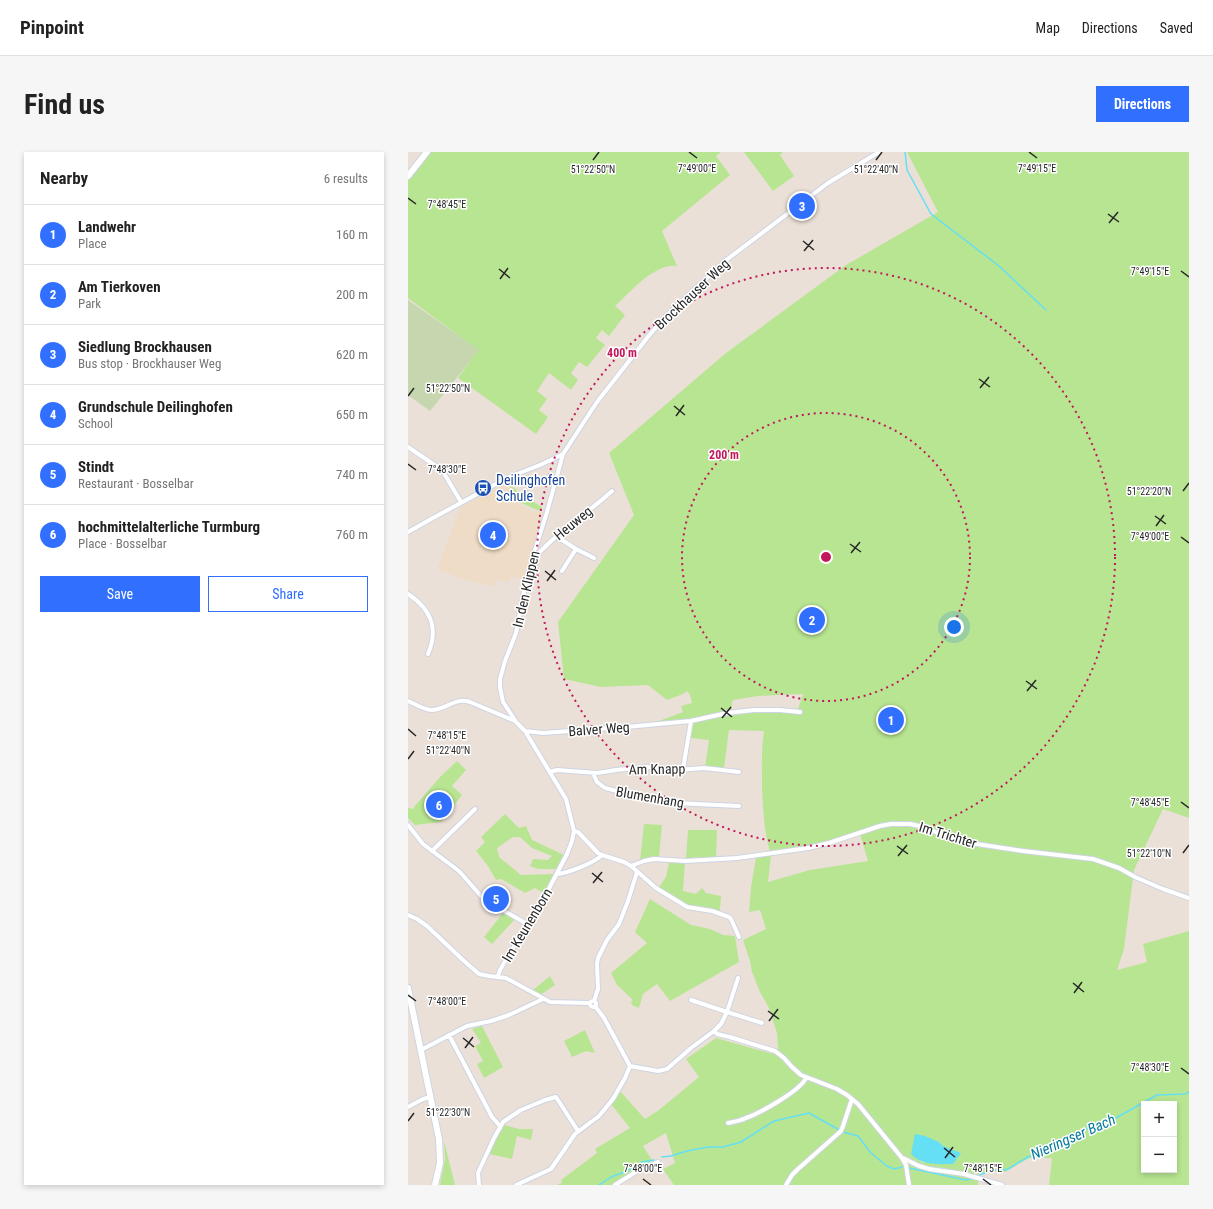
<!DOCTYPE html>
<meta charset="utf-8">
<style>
:root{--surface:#fff;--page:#f6f6f6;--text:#222;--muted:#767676;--line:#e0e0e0;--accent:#3170ff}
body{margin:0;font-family:"Roboto Condensed",sans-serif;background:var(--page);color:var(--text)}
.controls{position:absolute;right:12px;bottom:12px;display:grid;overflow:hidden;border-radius:0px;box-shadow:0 2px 6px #0003}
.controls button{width:36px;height:36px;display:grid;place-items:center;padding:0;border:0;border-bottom:1px solid var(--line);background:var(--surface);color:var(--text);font:20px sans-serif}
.you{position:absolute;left:546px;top:475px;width:14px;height:14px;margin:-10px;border:3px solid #fff;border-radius:50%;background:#1a73e8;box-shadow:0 0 0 6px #1a73e833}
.badge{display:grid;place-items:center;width:26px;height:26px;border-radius:50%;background:var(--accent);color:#fff;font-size:13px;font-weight:700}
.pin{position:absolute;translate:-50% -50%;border:2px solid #fff;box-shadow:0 1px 4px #0006}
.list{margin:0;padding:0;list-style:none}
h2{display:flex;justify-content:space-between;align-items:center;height:52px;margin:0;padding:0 16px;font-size:17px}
h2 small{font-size:13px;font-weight:400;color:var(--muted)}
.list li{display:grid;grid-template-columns:26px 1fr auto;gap:12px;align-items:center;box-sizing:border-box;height:60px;padding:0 16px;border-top:1px solid var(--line)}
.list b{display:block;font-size:15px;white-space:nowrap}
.list p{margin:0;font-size:13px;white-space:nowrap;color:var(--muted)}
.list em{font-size:13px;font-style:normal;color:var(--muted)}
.actions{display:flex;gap:8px;padding:12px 16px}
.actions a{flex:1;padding:9px 0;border:1px solid var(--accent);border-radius:0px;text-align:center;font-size:14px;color:var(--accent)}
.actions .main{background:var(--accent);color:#fff}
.map{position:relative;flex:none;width:781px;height:1033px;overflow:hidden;border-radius:0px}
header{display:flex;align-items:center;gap:24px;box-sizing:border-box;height:56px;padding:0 20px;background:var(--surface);border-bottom:1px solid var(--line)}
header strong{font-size:19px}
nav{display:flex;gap:22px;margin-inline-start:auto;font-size:14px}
.intro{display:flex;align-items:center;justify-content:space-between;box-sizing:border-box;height:96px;padding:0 24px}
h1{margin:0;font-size:28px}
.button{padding:10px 18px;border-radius:0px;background:var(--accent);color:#fff;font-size:14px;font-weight:700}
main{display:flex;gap:24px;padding:0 24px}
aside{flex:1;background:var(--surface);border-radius:0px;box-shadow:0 2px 6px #0003}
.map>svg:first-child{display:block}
</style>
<header>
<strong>Pinpoint</strong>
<nav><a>Map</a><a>Directions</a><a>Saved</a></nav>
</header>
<div class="intro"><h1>Find us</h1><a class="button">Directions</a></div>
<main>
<aside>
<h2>Nearby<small>6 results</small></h2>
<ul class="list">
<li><span class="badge">1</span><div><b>Landwehr</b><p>Place</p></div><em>160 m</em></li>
<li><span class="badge">2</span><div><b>Am Tierkoven</b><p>Park</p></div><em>200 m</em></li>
<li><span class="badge">3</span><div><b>Siedlung Brockhausen</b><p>Bus stop · Brockhauser Weg</p></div><em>620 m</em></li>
<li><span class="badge">4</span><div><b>Grundschule Deilinghofen</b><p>School</p></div><em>650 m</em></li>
<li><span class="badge">5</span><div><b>Stindt</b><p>Restaurant · Bosselbar</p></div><em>740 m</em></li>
<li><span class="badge">6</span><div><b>hochmittelalterliche Turmburg</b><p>Place · Bosselbar</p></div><em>760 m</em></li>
</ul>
<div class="actions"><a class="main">Save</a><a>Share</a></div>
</aside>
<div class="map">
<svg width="781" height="1033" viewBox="0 0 781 1033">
<rect width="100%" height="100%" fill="#ebe0d8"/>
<path fill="#eedcc6" d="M 99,330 L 112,353 L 128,360 L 135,360 L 116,428 L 103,424 L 101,430 L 87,428 L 86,435 L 54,427 L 29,417 L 52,356 Z"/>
<path fill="#b8e591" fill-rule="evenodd" d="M 21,0 L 313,0 L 308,4 L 322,23 L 254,79 L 269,114 C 246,111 223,140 207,154 L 217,163 L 201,184 L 194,178 L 188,186 L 197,193 L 179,215 L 171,210 L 163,221 L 170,228 L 163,238 L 141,221 L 129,239 L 139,247 L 131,258 L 140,265 L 128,282 L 50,226 L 70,198 L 0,146 L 0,25 Z
M 336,0 L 375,0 L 372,3 L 386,24 L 365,39 Z
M 499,0 L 781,0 L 781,666 L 755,657 L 726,718 L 716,797 L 709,818 L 739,810 L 735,792 L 781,779 L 781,1033 L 641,1033 L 644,1006 L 621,1006 L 597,1020 L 585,1020 L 570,1022 L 570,1033 L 266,1033 L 255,1017 L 267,1011 L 258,981 L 235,994 L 245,1010 L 204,1033 L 149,1033 L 154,1031 L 153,1028 L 189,1001 L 187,997 L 222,976 L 203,952 L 212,939 L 237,967 L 251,958 L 291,925 L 278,907 L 308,886 L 369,903 L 370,895 L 369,881 L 361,856 L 352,840 L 344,820 L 342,809 L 335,788 L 358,777 L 352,758 L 341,760 L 343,735 L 348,706 L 363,703 L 360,730 L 402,718 L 460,709 L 452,682 L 402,698 L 362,700 C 356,678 355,658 354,635 C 354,616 353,598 356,579 L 321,578 L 316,616 L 297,615 L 301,588 L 283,586 L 284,569 L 330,561 L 341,556 L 368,555 L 390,557 L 395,542 L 350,544 L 325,548 L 324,549 L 324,557 L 282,567 L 253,570 L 251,569 L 275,560 L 273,554 L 284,551 L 282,543 L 279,539 L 275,542 L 259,548 L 240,533 L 193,535 L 156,527 L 150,470 L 226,363 L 201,301 L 318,201 L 438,113 L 530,60 ZM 736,952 L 766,952 L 766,1018 L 736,1018 ZM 531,990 L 535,994 L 515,1011 L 503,1002 Z
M 101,333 L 103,333 L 115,344 L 134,355 L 132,358 L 129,358 L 111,350 Z
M 49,609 L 58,618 L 44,634 L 54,643 L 33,670 L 7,673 L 0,666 L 0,656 L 5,657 L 6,655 L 33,624 Z
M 97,662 L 111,676 L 118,674 L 124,688 L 156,703 L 149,717 L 130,717 L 122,714 L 125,707 L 140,708 L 144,704 L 124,696 L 112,685 L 105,685 L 89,696 L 91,705 L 113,723 L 147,722 L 137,742 L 127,736 L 117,741 L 93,727 L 88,728 L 80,714 L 68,699 L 77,690 L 73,685 Z
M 236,672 L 254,673 L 251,705 L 232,709 Z
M 280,678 L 309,678 L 308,705 L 278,706 Z
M 261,710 L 277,710 L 275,739 L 288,742 L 294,736 L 298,741 L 313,744 L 312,759 L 280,754 L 251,735 L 258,725 Z
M 242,747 L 283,773 L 302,777 L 315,783 L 327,784 L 331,810 L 262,849 L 249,832 L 235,842 L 231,856 L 224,853 L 223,850 L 225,848 L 209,833 L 203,821 L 239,791 L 227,780 Z
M 95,761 L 107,767 L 84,792 L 76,785 Z
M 142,824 L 147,833 L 132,843 L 125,838 Z
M 74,874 L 95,915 L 76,926 L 69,912 L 75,909 L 67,894 L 73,891 L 64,877 Z
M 177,878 L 187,901 L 178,899 L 164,905 L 156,889 Z
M 96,973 L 111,977 L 125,977 L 123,988 L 109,984 L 104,1007 L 81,1002 Z
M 36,989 L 47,1033 L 32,1033 L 37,1008 Z"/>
<path fill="#c6d6ae" d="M 0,148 L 71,198 L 22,259 L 0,243 Z"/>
<path fill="#64dff3" d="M 507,982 L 517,984 L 531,990 L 535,994 L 553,1001 L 545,1012 C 530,1012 515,1014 503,1002 Z"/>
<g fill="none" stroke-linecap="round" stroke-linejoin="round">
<path stroke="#64dff3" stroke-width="1.5" d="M 497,0 L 499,18 L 523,62 L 591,114 L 638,158
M 254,1005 L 263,1004 L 279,999 L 300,995 L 315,995 L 333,990 L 366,969 L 401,961 L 435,980 L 450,984 L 463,1001 L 479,1014 L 486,1017 L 494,1015
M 501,1016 L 558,1028 L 565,1026
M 569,1024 L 585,1018 L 596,1018 L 600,1017 L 620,1005 L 658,990 L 681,975 L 706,967 L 749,943 L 777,942 L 781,940
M 191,1033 L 203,1025 L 219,1019 L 234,1010 L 246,1008"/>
<g stroke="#cdd4e2" stroke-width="6">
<path id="street" d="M 0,295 L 34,318 L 53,350
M 0,380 L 23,367 L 86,333 L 104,324 L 132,313 L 155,302 L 189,250 L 239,186 L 255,167 L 317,109 L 420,31 L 471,0
M 148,384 L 168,397 L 154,419
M 168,397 L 186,406
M 127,398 L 131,401 C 153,377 180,361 204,339
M 0,442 C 23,457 31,476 20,502
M 0,549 C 7,552 16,558 23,558 C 39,558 46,545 62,550 L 107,569 L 117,579 L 158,647 L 166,679 L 170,680 L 190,701 L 194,703 L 216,710 L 223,714 L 248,736 L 279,755 L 304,759 L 321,765 L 323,767 L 331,785
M 107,568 L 95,550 L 92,535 L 92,527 L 97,509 L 108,481 L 117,434 L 127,398 L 139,360 L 155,302
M 117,579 L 135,581 L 218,575 L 283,569 L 319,561 L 346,558 L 372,558 L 392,560
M 275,617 L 283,569
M 142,620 L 149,618 L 189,621 L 208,618 L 239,615 L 269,618 L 296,616 L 331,620
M 185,621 L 189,630 L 197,636 L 249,649 L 267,651 L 331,654
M 0,673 L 15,692 L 51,719 L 73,744 L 86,753 L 119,772
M 24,699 L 67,657
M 223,714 L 236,709 L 246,707 L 278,709 L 329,706 L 400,696 L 421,691 L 472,674 L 483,672 L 502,672 L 516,675 L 546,688 L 562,691 L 615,699 L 685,707 L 711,716 L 727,725 L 755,737 L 781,746
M 149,722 C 158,722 188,710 194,703
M 0,763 L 9,767 L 19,774 L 56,809 L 71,822 L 81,824 L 98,826 L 142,850 L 182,851
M 90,824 L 92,818 L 119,772 L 127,762 L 134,750 L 159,702 L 164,689 L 166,679
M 283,848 L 319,860 L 330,826
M182 852a3 3 0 1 1 6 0a3 3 0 1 1-6 0Z
M 186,849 L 190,837 L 189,812 L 190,806 L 199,788 L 211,772 L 220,749 L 229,720
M 187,854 L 196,866 L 222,914
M 306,879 L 309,882 L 322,885 L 367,899 L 376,906 L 383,914 L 393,923 L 429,937 L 439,943 L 450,952 L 494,1006 L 498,1013 L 501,1033
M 41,883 L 84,965 L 92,974
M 13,898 L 59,874 L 83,869 L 101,863 L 135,847
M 0,955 L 15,947 L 23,945
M 320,971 C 326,970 332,969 338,966 C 352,961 392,939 398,926
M 495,1006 L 511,1014 L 521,1017 L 556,1022 L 594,1033
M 71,1033 L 70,1021 L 86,986 L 95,970 L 113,958 L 137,948 L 148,945 L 170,979
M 108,1033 L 143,1017 L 167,982 L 191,964 L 205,947 L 217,926 L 222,914 L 250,919 L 259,917 L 283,896 L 306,879 L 313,872 L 319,860 L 354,871
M 207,1033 L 231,1018 L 250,1010
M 378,1033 L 384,1023 L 390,1017 L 433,979 L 435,974 L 444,947"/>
</g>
<g stroke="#cdd4e2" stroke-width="8">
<path id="secondary" d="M 0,24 L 19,0
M 0,836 L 31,987 L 32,1011 L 27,1033"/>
</g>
<use href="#street" stroke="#fff" stroke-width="4"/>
<use href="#secondary" stroke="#fff" stroke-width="6"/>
</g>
<path fill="none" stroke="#272727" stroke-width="1.5" d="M 281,0 L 289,6M 621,0 L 629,6M 185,8 L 191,0M 468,8 L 474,0M 0,46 L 8,52M 700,62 L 711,70M 701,71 L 710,60M 395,89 L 406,98M 396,99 L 405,88M 91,117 L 102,126M 773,119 L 781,125M 92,127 L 100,116M 571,227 L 582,235M 572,236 L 581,225M 0,244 L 6,236M 266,254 L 277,263M 268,264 L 276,253M 0,312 L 8,318M 775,339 L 781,331M 747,364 L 758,372M 748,374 L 756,363M 773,385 L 781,391M 442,392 L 453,400M 443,401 L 452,390M 137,419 L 148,428M 139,429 L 147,418M 618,529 L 629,537M 619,539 L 628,528M 313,556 L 324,565M 314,566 L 323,555M 0,577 L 8,584M 0,607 L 6,599M 773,650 L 781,656M 489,694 L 500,702M 775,701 L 781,693M 490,704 L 499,693M 184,721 L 195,730M 185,731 L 194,720M 665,831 L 676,840M 666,841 L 674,830M 0,843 L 8,849M 360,859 L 371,867M 361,869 L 370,857M 55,886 L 66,895M 57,896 L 65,885M 773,916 L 781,922M 0,969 L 6,961M 536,996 L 547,1005M 537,1006 L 545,995M 235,1027 L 243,1033M 575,1027 L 583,1033"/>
<g fill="none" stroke="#c2185b" stroke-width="2" stroke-dasharray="2 4">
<circle cx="418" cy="405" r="144"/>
<circle cx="418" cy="405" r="289"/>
</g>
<defs>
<g id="bus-disc" transform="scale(0.9)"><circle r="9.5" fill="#1a4fb4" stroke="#fff"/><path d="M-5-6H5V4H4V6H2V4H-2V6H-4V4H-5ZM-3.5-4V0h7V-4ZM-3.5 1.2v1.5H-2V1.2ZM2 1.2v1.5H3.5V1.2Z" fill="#fff"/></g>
</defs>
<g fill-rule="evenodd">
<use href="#bus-disc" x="75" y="336"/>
</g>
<g text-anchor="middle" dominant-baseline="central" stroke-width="3" stroke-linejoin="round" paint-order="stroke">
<g font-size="14" fill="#272727" stroke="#fff">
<text transform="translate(284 142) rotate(-43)">Brockhauser Weg</text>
<text transform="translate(165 371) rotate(-39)">Heuweg</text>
<text transform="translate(118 437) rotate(-77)">In den Klippen</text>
<text transform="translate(191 577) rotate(-4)">Balver Weg</text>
<text transform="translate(249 617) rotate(-1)">Am Knapp</text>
<text transform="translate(242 645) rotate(10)">Blumenhang</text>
<text transform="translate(540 683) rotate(17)">Im Trichter</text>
<text transform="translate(119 773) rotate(-59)">Im Keunenborn</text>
</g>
<g font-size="14" fill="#164399" stroke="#fff" text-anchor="start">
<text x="88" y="328">Deilinghofen<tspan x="88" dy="16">Schule</tspan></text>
</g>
<g font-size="15" font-style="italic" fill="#077b9c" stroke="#fff">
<text transform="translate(665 985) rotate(-24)">Nieringser Bach</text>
</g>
</g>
<g font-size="10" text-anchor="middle" fill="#272727" stroke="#fff" stroke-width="3" stroke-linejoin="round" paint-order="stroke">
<text x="289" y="20">7°49'00"E</text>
<text x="629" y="20">7°49'15"E</text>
<text x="185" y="21">51°22'50"N</text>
<text x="468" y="21">51°22'40"N</text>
<text x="39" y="56">7°48'45"E</text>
<text x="742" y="123">7°49'15"E</text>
<text x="40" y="240">51°22'50"N</text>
<text x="39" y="321">7°48'30"E</text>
<text x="741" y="343">51°22'20"N</text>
<text x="742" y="388">7°49'00"E</text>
<text x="39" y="587">7°48'15"E</text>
<text x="40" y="602">51°22'40"N</text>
<text x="742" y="654">7°48'45"E</text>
<text x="741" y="705">51°22'10"N</text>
<text x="39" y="853">7°48'00"E</text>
<text x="742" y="919">7°48'30"E</text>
<text x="40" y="964">51°22'30"N</text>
<text x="235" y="1020">7°48'00"E</text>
<text x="575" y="1020">7°48'15"E</text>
</g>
<circle cx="418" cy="405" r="6" fill="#c2185b" stroke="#fff" stroke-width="2"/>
<g font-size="12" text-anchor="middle" font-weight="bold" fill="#c2185b" stroke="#fff" stroke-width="3" stroke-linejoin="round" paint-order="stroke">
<text x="214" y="205">400 m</text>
<text x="316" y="307">200 m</text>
</g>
</svg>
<div class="controls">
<button>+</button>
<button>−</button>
</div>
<div class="you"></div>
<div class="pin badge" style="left:483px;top:568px">1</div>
<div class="pin badge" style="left:404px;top:468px">2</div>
<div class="pin badge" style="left:394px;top:54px">3</div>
<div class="pin badge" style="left:85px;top:383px">4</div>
<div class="pin badge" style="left:88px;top:747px">5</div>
<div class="pin badge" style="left:31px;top:653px">6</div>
</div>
</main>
